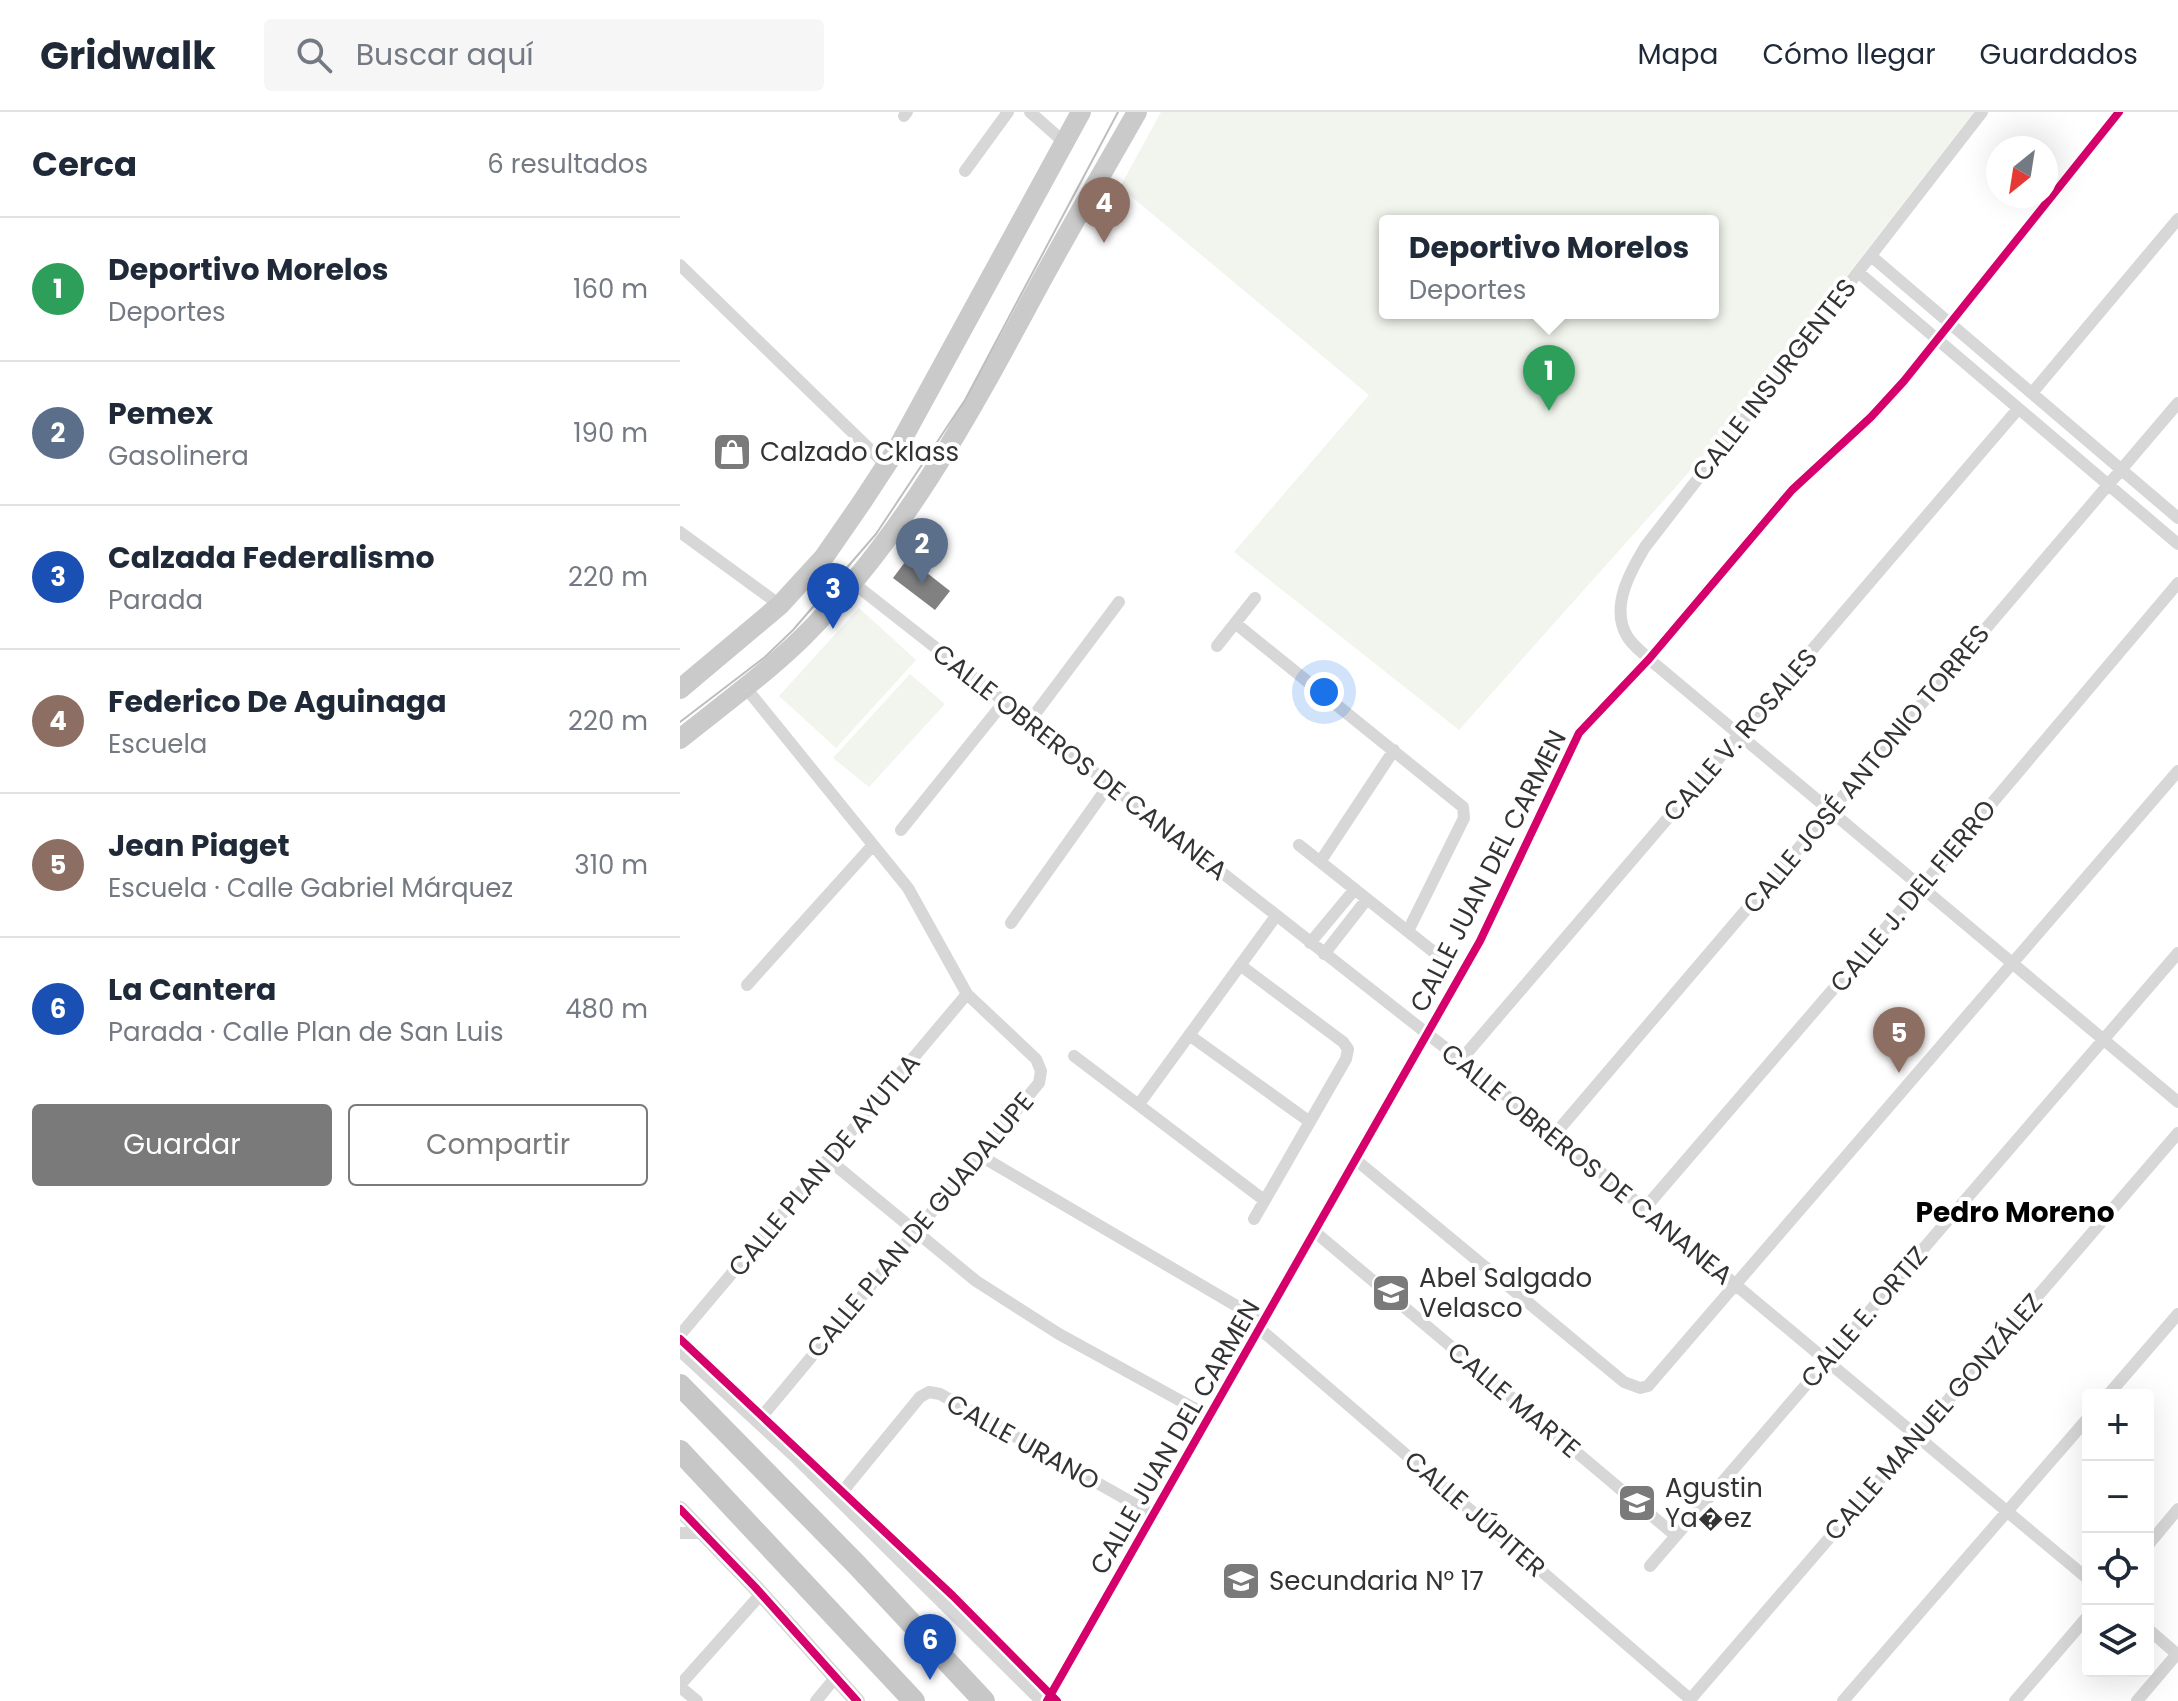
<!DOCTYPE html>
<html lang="es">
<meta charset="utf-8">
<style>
:root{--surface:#fff;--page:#f6f6f7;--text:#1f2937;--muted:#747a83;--line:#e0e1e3;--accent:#7a7a7a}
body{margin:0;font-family:Poppins,sans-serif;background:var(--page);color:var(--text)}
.controls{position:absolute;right:24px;bottom:24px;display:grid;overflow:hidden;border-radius:8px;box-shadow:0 8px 32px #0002}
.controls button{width:72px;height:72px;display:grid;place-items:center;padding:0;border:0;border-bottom:2px solid var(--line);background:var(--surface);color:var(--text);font:40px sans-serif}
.compass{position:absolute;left:1306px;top:24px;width:72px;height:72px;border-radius:50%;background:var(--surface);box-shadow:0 8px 32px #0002;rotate:210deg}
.you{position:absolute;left:644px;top:580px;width:28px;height:28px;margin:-20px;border:6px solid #fff;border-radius:50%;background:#1a73e8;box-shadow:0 0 0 12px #1a73e833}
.badge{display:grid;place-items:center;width:52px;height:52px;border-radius:50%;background:var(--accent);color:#fff;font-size:26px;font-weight:700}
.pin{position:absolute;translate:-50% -66px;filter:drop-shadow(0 2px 4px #0008)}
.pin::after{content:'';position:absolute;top:42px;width:28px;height:24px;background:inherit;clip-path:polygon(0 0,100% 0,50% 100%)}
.popup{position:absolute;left:699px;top:103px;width:340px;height:104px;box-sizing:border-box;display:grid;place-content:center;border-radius:8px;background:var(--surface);filter:drop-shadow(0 2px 6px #0005);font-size:26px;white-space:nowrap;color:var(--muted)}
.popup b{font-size:30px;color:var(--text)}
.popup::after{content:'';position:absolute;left:50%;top:100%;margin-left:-16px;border:16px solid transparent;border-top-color:var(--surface)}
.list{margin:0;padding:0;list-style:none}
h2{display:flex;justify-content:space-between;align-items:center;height:104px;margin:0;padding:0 32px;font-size:34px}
h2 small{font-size:26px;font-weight:400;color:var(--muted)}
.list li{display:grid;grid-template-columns:52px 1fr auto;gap:24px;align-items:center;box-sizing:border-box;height:144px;padding:0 32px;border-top:2px solid var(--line)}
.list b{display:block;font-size:30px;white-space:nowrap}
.list p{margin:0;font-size:26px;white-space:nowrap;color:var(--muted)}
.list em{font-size:26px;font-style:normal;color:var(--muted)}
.actions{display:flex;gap:16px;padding:24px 32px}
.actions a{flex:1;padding:18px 0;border:2px solid var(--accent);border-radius:8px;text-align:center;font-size:28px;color:var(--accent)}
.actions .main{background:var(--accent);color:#fff}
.icon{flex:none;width:44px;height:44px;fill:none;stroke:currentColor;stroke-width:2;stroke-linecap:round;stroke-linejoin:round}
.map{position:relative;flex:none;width:1498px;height:1589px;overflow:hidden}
header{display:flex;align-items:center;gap:48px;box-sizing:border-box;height:112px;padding:0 40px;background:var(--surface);border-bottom:2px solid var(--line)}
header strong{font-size:38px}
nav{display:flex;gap:44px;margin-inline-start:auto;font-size:28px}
.search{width:560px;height:72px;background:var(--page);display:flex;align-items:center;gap:20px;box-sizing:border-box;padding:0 28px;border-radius:8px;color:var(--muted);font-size:30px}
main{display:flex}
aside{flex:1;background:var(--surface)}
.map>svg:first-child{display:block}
</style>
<header>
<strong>Gridwalk</strong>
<div class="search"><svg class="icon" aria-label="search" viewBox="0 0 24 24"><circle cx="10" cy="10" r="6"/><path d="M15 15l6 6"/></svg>Buscar aquí</div>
<nav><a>Mapa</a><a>Cómo llegar</a><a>Guardados</a></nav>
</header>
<main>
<aside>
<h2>Cerca<small>6 resultados</small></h2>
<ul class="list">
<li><span class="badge" style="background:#2e9e5b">1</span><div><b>Deportivo Morelos</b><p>Deportes</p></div><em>160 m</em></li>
<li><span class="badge" style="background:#5c6f8a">2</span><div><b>Pemex</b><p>Gasolinera</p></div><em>190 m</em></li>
<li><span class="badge" style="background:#1a4fb4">3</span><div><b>Calzada Federalismo</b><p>Parada</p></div><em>220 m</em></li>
<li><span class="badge" style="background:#8d6e63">4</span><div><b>Federico De Aguinaga</b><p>Escuela</p></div><em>220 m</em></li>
<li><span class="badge" style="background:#8d6e63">5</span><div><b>Jean Piaget</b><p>Escuela · Calle Gabriel Márquez</p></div><em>310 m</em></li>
<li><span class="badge" style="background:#1a4fb4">6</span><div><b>La Cantera</b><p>Parada · Calle Plan de San Luis</p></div><em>480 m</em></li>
</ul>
<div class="actions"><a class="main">Guardar</a><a>Compartir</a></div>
</aside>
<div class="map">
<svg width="1498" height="1589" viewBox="0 0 1498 1589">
<rect width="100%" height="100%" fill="#fff"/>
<path fill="#f1f5ed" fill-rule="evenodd" d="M 481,0 L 1294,0 L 1050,314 L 779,618 L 554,440 L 689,283 L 440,75 ZM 1033,109 L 1033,201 L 705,201 L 705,109 Z
M 179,496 L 236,548 L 156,636 L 99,584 Z
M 230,562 L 265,592 L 189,675 L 153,646 Z"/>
<path fill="#818181" d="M 228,446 L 270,479 L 255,498 L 213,466 Z"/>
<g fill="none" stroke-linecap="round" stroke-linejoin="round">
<path stroke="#d7d7d7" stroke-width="12" d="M 350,0 L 384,30
M 1302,0 L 965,435 C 950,460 930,495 947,524 C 952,533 962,540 969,547 L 1498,990
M 224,4 L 227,0
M 285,59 L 328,0
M 1191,144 L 1498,406
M 0,153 L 205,352
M 1178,160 L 1498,432
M 1352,281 L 1498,107
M 0,420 L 100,493
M 172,470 L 875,1022 L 1408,1467
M 555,511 L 783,695 L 784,706 L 728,819
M 537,534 L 575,486
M 66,576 L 228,776 L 287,882 L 356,947 L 361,959 L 359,971 L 79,1308
M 349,610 L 439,490
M 221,718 L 324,590
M 619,733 L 755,841
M 640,750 L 714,638
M 331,811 L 429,673
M 630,831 L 675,777
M 644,842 L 687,787
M 560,853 L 663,930 L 668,937 L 666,947 L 574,1107
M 67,873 L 193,733
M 509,923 L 630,1010
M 394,944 L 584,1088
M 780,949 L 1338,297
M 459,992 L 596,804
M 875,1022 L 1498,291
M 299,1043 L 584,1210
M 149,1048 L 296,1169 L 379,1222 L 530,1305
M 676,1048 L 944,1270 L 960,1276 L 968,1274 L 1498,659
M 965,1096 L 1241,775 L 1498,471
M 635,1120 L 996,1424
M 580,1217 L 1010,1587
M 0,1223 L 287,882
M 1428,1283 L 1498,1202
M 158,1385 L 240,1285 L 249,1280 L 260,1282 L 474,1403
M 0,1421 L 23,1421
M 1468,1433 L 1498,1397
M 970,1454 L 1498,841
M 1468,1517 L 1498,1543
M 0,1573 L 81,1482
M 0,1575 L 17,1589
M 136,1589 L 155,1566
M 367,1589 L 800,829 L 899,621 L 969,547 L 1112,378 L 1191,305 L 1224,269 L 1439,0
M 1009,1589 L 1498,1021
M 1163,1589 L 1408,1306
M 1335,1589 L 1408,1504
M 1457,1589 L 1497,1542"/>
<path stroke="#d7d7d7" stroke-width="16" d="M 0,1236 L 119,1346 L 364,1589
M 0,1397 L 75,1475 L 177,1589"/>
<path stroke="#cacaca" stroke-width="20" d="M 0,577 L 100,493 L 144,445 L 182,390 L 218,335 L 401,0
M 0,627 C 41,594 84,563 122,526 C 225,424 290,301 358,175 C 390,116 424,58 457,0"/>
<path stroke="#c7c7c7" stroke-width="22" d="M 0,1273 L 176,1452 L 304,1589
M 0,1339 L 234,1589"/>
<path stroke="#bebebe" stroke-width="2" d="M 0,610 L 85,545 L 113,518 L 196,422 L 285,288 L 438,0"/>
<g stroke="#fff" stroke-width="13">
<path id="cycleway" d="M 0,1227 L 273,1484 L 377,1589
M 0,1397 L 75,1475 L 177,1589
M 367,1589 L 800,829 L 899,621 L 969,547 L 1112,378 L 1191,305 L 1224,269 L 1439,0"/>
</g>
<use href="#cycleway" stroke="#d6006c" stroke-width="8"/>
</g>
<defs>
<g id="shop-square" transform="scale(2)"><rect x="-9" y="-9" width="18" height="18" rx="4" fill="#7a7a7a" stroke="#fff"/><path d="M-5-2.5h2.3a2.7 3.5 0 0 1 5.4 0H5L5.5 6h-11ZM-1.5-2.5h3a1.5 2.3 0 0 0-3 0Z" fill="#fff"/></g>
<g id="school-square" transform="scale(2)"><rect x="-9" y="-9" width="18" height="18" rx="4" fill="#7a7a7a" stroke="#fff"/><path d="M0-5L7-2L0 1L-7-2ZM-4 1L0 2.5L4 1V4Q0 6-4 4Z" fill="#fff"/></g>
</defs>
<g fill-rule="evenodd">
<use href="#shop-square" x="52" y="340"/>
<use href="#school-square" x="711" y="1181"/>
<use href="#school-square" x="957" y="1391"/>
<use href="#school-square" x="561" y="1469"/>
</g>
<g text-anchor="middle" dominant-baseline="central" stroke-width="8" stroke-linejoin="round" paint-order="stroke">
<g font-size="26" fill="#333" stroke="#fff">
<text transform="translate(1094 268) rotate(-52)">CALLE INSURGENTES</text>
<text transform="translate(1060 623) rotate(-49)">CALLE V. ROSALES</text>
<text transform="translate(400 650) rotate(38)">CALLE OBREROS DE CANANEA</text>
<text transform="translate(1186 657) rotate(-50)">CALLE JOSÉ ANTONIO TORRES</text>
<text transform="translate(808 759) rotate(-63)">CALLE JUAN DEL CARMEN</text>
<text transform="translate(1233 784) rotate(-50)">CALLE J. DEL FIERRO</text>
<text transform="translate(907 1052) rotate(39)">CALLE OBREROS DE CANANEA</text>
<text transform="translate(144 1053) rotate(-50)">CALLE PLAN DE AYUTLA</text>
<text transform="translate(240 1113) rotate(-50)">CALLE PLAN DE GUADALUPE</text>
<text transform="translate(1184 1205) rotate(-49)">CALLE E. ORTIZ</text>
<text transform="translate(834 1288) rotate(40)">CALLE MARTE</text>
<text transform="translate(1253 1305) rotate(-49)">CALLE MANUEL GONZÁLEZ</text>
<text transform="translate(495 1325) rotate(-60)">CALLE JUAN DEL CARMEN</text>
<text transform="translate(343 1330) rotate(29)">CALLE URANO</text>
<text transform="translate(795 1402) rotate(41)">CALLE JÚPITER</text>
</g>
<g font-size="26" fill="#333" stroke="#fff" text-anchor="start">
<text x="80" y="340">Calzado Cklass</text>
<text x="739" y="1166">Abel Salgado<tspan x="739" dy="30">Velasco</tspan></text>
<text x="985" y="1376">Agustin<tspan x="985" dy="30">Ya�ez</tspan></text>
<text x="589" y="1469">Secundaria N° 17</text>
</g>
<g font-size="28" font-weight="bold" fill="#000" stroke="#fff">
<text x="1335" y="1100">Pedro Moreno</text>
</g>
</g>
</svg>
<div class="controls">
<button>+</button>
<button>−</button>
<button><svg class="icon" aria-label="locate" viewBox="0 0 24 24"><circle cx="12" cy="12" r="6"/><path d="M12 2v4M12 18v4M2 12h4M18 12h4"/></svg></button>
<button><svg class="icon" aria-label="layers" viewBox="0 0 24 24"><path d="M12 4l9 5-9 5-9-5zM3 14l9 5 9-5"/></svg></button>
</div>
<svg class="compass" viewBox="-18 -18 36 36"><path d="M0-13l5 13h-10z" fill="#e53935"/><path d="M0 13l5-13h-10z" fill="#747a83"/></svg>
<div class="you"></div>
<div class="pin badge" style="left:869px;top:299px;background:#2e9e5b">1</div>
<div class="popup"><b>Deportivo Morelos</b>Deportes</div>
<div class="pin badge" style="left:242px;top:472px;background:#5c6f8a">2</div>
<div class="pin badge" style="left:153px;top:517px;background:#1a4fb4">3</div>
<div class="pin badge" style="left:424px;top:131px;background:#8d6e63">4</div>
<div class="pin badge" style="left:1219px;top:961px;background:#8d6e63">5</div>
<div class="pin badge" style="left:250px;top:1568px;background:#1a4fb4">6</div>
</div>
</main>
